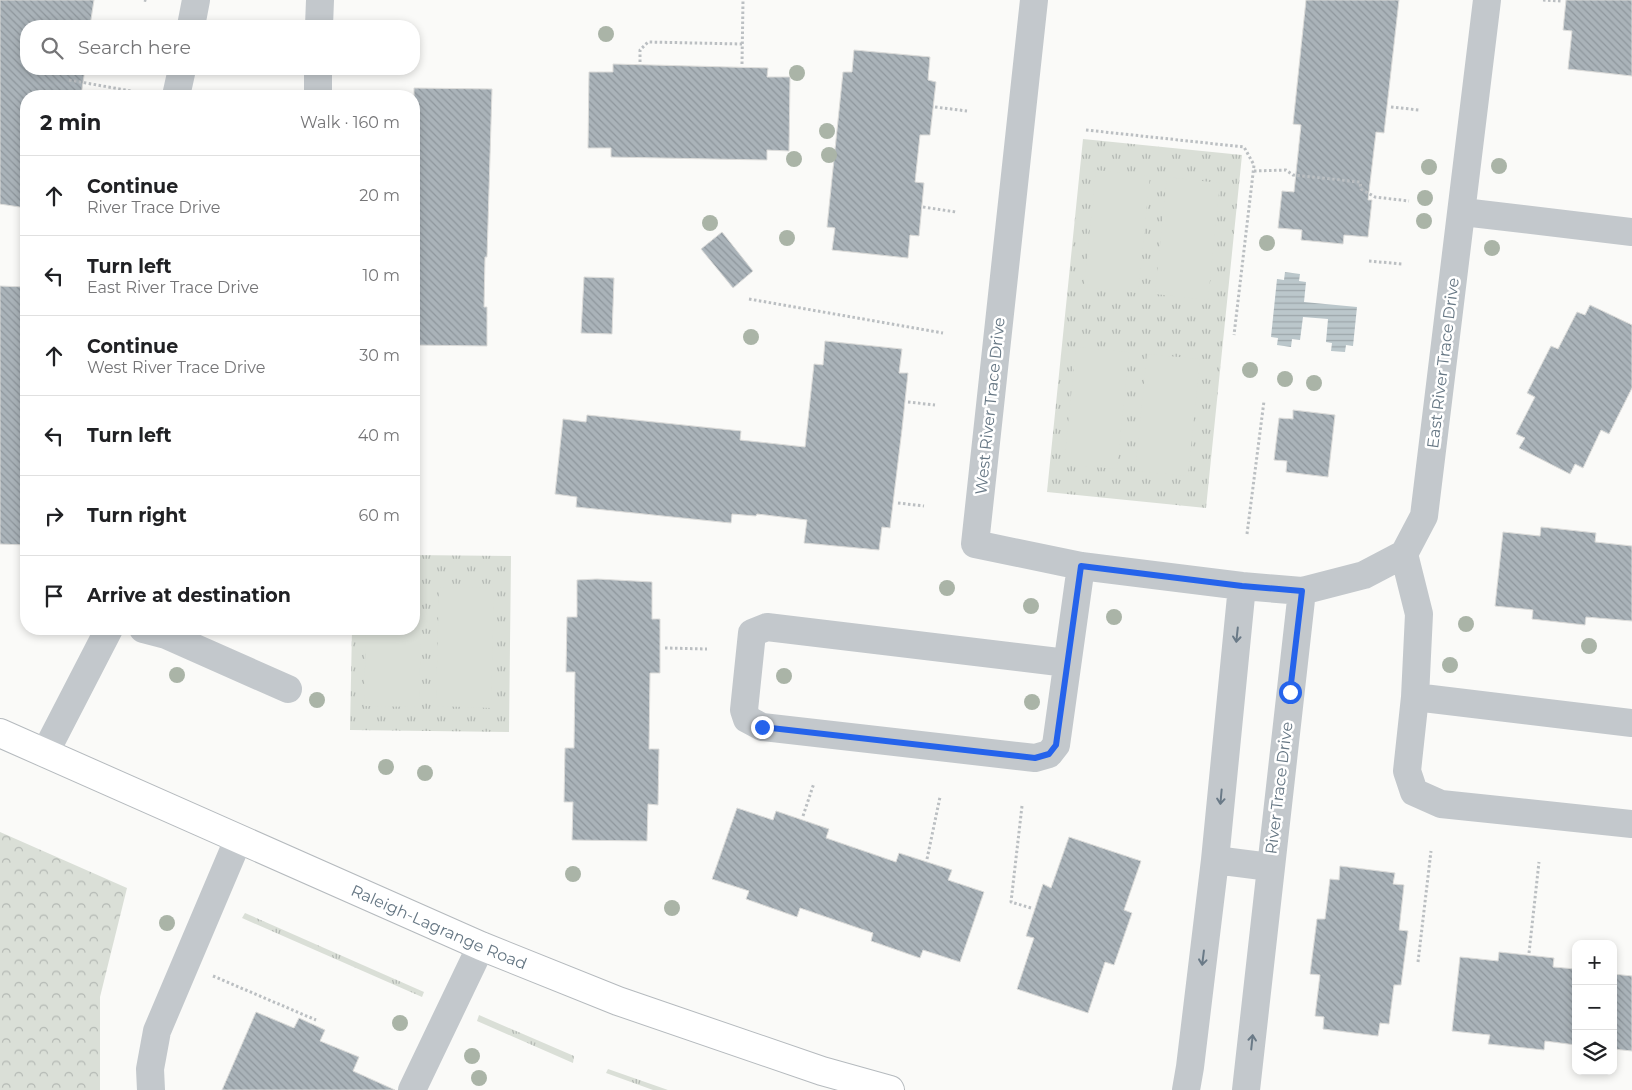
<!DOCTYPE html>
<meta charset="utf-8">
<style>
:root{--surface:#fff;--page:#f6f6f6;--text:#202124;--muted:#757577;--line:#e0e0e0}
body{margin:0;font-family:Montserrat,sans-serif;background:var(--page);color:var(--text)}
.controls{position:absolute;right:15px;bottom:15px;display:grid;overflow:hidden;border-radius:10px;box-shadow:0 2px 8px #0003}
.controls button{width:45px;height:45px;display:grid;place-items:center;padding:0;border:0;border-bottom:1px solid var(--line);background:var(--surface);color:var(--text);font:25px sans-serif}
.stop{position:absolute;width:15px;height:15px;margin:-11px;border:4px solid #2563eb;border-radius:50%;background:#fff}
.stop.end{background:#2563eb;border-color:#fff;box-shadow:0 1px 5px #0008}
.list{margin:0;padding:0;list-style:none}
h2{display:flex;justify-content:space-between;align-items:center;height:65px;margin:0;padding:0 20px;font-size:21px}
h2 small{font-size:16px;font-weight:400;color:var(--muted)}
.list li{display:grid;grid-template-columns:32px 1fr auto;gap:15px;align-items:center;box-sizing:border-box;height:80px;padding:0 20px;border-top:1px solid var(--line)}
.list b{display:block;font-size:19px;white-space:nowrap}
.list p{margin:0;font-size:16px;white-space:nowrap;color:var(--muted)}
.list em{font-size:16px;font-style:normal;color:var(--muted)}
.icon{flex:none;width:28px;height:28px;fill:none;stroke:currentColor;stroke-width:2;stroke-linecap:round;stroke-linejoin:round}
.map{position:relative;flex:none;width:1632px;height:1090px;overflow:hidden}
.search{position:absolute;background:var(--surface);box-shadow:0 2px 8px #0003;left:20px;top:20px;width:400px;height:55px;display:flex;align-items:center;gap:12px;box-sizing:border-box;padding:0 18px;border-radius:20px;color:var(--muted);font-size:19px}
.panel{position:absolute;background:var(--surface);box-shadow:0 2px 8px #0003;left:20px;top:90px;width:400px;height:545px;border-radius:20px}
.map>svg:first-child{display:block}
</style>
<div class="map">
<svg width="1632" height="1090" viewBox="0 0 1632 1090">
<defs>
<pattern id="grass-tufts" width="24" height="20" patternUnits="userSpaceOnUse" patternTransform="scale(1.25)"><rect width="24" height="20" fill="#dadfd7"/><path d="M3 7l-1-3M5 7V3M7 7l1-3M15 17l-1-3M17 17v-4M19 17l1-3" fill="none" stroke="#b4b9b4"/></pattern>
<pattern id="forest-crowns" width="20" height="18" patternUnits="userSpaceOnUse" patternTransform="scale(1.25)"><rect width="20" height="18" fill="#dadfd7"/><path d="M2 6a3 3 0 1 1 6 0M12 15a3 3 0 1 1 6 0" fill="none" stroke="#b4b9b4"/></pattern>
<pattern id="water-rules" width="6" height="5" patternUnits="userSpaceOnUse" patternTransform="scale(1.25)"><rect width="6" height="5" fill="#bbc7cb"/><path d="M0 2.5h6" fill="none" stroke="#9ca6aa"/></pattern>
<pattern id="building-back-hatch" width="6" height="6" patternUnits="userSpaceOnUse" patternTransform="scale(1.25)"><rect width="6" height="6" fill="#aab3b9"/><path d="M-1 5l2 2M0 0l6 6M5-1l2 2" fill="none" stroke="#8e969c"/></pattern>
</defs>
<rect width="100%" height="100%" fill="#fafaf8"/>
<path fill="url(#grass-tufts)" d="M 1083,139 L 1242,155 L 1206,508 L 1047,492 Z
M 414,555 L 511,556 L 509,732 L 350,730 L 352,629 L 414,629 Z
M 245,913 L 424,992 L 422,997 L 242,918 Z
M 479,1015 L 574,1056 L 573,1063 L 477,1021 Z
M 608,1069 L 668,1090 L 653,1090 L 606,1073 Z"/>
<path fill="url(#forest-crowns)" d="M 0,832 L 127,888 L 100,997 L 100,1090 L 0,1090 Z"/>
<path fill="#dadfd7" d="M 1096,170 L 1150,176 L 1138,293 L 1084,287 Z
M 1167,177 L 1220,183 L 1208,300 L 1155,294 Z
M 1076,347 L 1129,352 L 1117,469 L 1064,464 Z
M 1147,354 L 1200,359 L 1188,476 L 1135,471 Z
M 439,587 L 494,588 L 491,708 L 436,706 Z
M 414,588 L 422,588 L 419,707 L 364,706 L 366,629 L 414,629 Z"/>
<path fill="url(#water-rules)" d="M 1285,272 L 1300,274 L 1299,281 L 1306,282 L 1304,302 L 1357,307 L 1353,346 L 1346,345 L 1345,352 L 1331,351 L 1332,343 L 1326,342 L 1328,319 L 1303,317 L 1300,340 L 1292,339 L 1291,347 L 1277,345 L 1278,338 L 1271,337 L 1277,279 L 1284,280 Z"/>
<path fill="url(#building-back-hatch)" stroke="#dcdcda" d="M 0,0 L 94,0 L 90,26 L 26,26 L 26,69 L 85,69 L 81,96 L 26,96 L 26,208 L 0,204 Z
M 1306,0 L 1399,0 L 1384,133 L 1376,132 L 1368,200 L 1372,200 L 1368,237 L 1344,235 L 1343,244 L 1301,240 L 1302,230 L 1278,228 L 1282,191 L 1294,192 L 1301,125 L 1293,124 Z
M 1566,0 L 1632,0 L 1632,76 L 1568,69 L 1572,31 L 1563,30 Z
M 854,50 L 930,57 L 928,80 L 936,82 L 930,135 L 920,135 L 915,182 L 924,183 L 919,236 L 910,235 L 908,258 L 832,250 L 835,228 L 827,227 L 843,72 L 852,72 Z
M 613,64 L 768,68 L 767,77 L 790,77 L 789,151 L 767,150 L 767,160 L 712,159 L 611,157 L 611,148 L 588,148 L 589,72 L 613,72 Z
M 414,88 L 492,89 L 487,257 L 485,257 L 484,307 L 487,307 L 487,346 L 414,345 Z
M 722,232 L 753,271 L 733,288 L 701,249 Z
M 584,277 L 614,278 L 612,334 L 581,333 Z
M 0,286 L 26,287 L 26,545 L 0,544 Z
M 1590,305 L 1632,325 L 1632,388 L 1609,434 L 1601,430 L 1583,468 L 1575,464 L 1570,474 L 1519,448 L 1525,438 L 1516,434 L 1535,397 L 1527,393 L 1551,346 L 1558,349 L 1577,312 L 1585,315 Z
M 825,341 L 902,349 L 899,373 L 908,373 L 902,429 L 890,528 L 882,527 L 879,550 L 804,543 L 807,520 L 757,514 L 756,516 L 732,514 L 731,523 L 576,507 L 577,497 L 555,494 L 563,419 L 586,422 L 587,415 L 741,431 L 740,440 L 805,447 L 814,364 L 823,365 Z
M 1293,410 L 1335,415 L 1328,477 L 1286,472 L 1287,461 L 1274,460 L 1279,418 L 1293,419 Z
M 1541,527 L 1596,533 L 1595,542 L 1632,546 L 1632,621 L 1586,617 L 1585,625 L 1532,619 L 1533,610 L 1495,606 L 1503,532 L 1540,536 Z
M 597,579 L 652,582 L 652,619 L 660,619 L 660,673 L 650,673 L 649,749 L 659,749 L 658,805 L 648,804 L 647,841 L 572,840 L 573,802 L 564,802 L 565,748 L 574,748 L 575,672 L 566,672 L 567,617 L 577,617 L 577,580 Z
M 737,808 L 773,820 L 776,811 L 829,829 L 826,838 L 896,862 L 899,853 L 952,870 L 948,880 L 984,892 L 960,962 L 923,950 L 920,958 L 871,941 L 873,933 L 800,908 L 797,917 L 746,899 L 749,891 L 712,879 Z
M 1069,837 L 1141,861 L 1124,910 L 1132,913 L 1114,965 L 1105,962 L 1088,1013 L 1017,989 L 1034,938 L 1026,936 L 1043,884 L 1051,888 Z
M 1340,866 L 1395,873 L 1393,884 L 1404,885 L 1399,930 L 1408,931 L 1401,985 L 1394,985 L 1389,1024 L 1380,1023 L 1378,1036 L 1323,1029 L 1324,1017 L 1315,1016 L 1320,975 L 1310,974 L 1317,919 L 1325,919 L 1330,879 L 1339,880 Z
M 1499,952 L 1554,958 L 1553,967 L 1576,969 L 1576,1045 L 1545,1041 L 1544,1050 L 1488,1044 L 1490,1035 L 1452,1031 L 1460,957 L 1498,961 Z
M 1613,974 L 1632,976 L 1632,1051 L 1613,1049 Z
M 256,1012 L 294,1028 L 299,1018 L 325,1030 L 320,1041 L 359,1057 L 353,1071 L 395,1090 L 222,1090 Z"/>
<g fill="none" stroke-linecap="round" stroke-linejoin="round">
<g stroke="#b5babe" stroke-width="30">
<g id="major">
<path id="s1" d="M 0,733 L 481,946 L 618,1001 L 822,1071 L 890,1090"/>
</g>
</g>
<path stroke="#bbbfc2" stroke-width="3" stroke-dasharray="2.5 2.5" stroke-linecap="butt" d="M 144,0 L 148,1
M 1543,0 L 1561,1
M 640,62 L 640,50 L 648,42 L 742,44
M 742,64 L 743,0
M 69,80 L 131,91
M 935,107 L 967,111
M 1391,107 L 1419,110
M 1086,130 L 1244,147 L 1254,165 L 1234,335
M 1254,171 L 1286,170 L 1293,175 L 1360,182 L 1361,189 L 1375,197 L 1409,201
M 923,207 L 956,212
M 1369,261 L 1402,264
M 749,299 L 943,333
M 908,402 L 935,405
M 898,503 L 924,506
M 1247,534 L 1264,401
M 665,648 L 707,649
M 1022,806 L 1011,902 L 1031,908
M 803,816 L 814,783
M 927,859 L 940,797
M 1529,953 L 1539,862
M 1418,962 L 1431,851
M 213,976 L 316,1020"/>
<path stroke="#c3c8cc" stroke-width="28" d="M 1034,0 L 975,544 L 1081,566 L 1242,586 L 1302,591 L 1364,575 L 1404,554 L 1424,516 L 1487,0
M 191,26 L 196,0
M 319,26 L 320,0
M 176,96 L 182,69
M 318,96 L 318,69
M 1463,212 L 1632,232
M 1404,554 L 1419,614 L 1415,697 L 1407,771 L 1414,792 L 1441,804 L 1632,824
M 143,629 L 166,635 L 288,689
M 1067,663 L 767,627 L 752,633 L 744,710 L 747,719 L 762,727 L 1035,758 L 1049,754 L 1056,745 L 1081,566
M 1415,697 L 1632,723
M 45,753 L 109,629
M 1215,860 L 1270,867
M 151,1090 L 150,1069 L 157,1031 L 238,840
M 412,1090 L 481,946
M 1186,1090 L 1190,1067 L 1215,860 L 1242,586
M 1246,1090 L 1302,591"/>
<use href="#major" stroke="#fff" stroke-width="28"/>
</g>
<g fill="#aab4a7">
<circle cx="606" cy="34" r="8"/>
<circle cx="797" cy="73" r="8"/>
<circle cx="827" cy="131" r="8"/>
<circle cx="829" cy="155" r="8"/>
<circle cx="794" cy="159" r="8"/>
<circle cx="1499" cy="166" r="8"/>
<circle cx="1429" cy="167" r="8"/>
<circle cx="1425" cy="198" r="8"/>
<circle cx="1424" cy="221" r="8"/>
<circle cx="710" cy="223" r="8"/>
<circle cx="787" cy="238" r="8"/>
<circle cx="1267" cy="243" r="8"/>
<circle cx="1492" cy="248" r="8"/>
<circle cx="751" cy="337" r="8"/>
<circle cx="1250" cy="370" r="8"/>
<circle cx="1285" cy="379" r="8"/>
<circle cx="1314" cy="383" r="8"/>
<circle cx="947" cy="588" r="8"/>
<circle cx="1031" cy="606" r="8"/>
<circle cx="1114" cy="617" r="8"/>
<circle cx="1466" cy="624" r="8"/>
<circle cx="1589" cy="646" r="8"/>
<circle cx="1450" cy="665" r="8"/>
<circle cx="177" cy="675" r="8"/>
<circle cx="784" cy="676" r="8"/>
<circle cx="317" cy="700" r="8"/>
<circle cx="1032" cy="702" r="8"/>
<circle cx="386" cy="767" r="8"/>
<circle cx="425" cy="773" r="8"/>
<circle cx="573" cy="874" r="8"/>
<circle cx="672" cy="908" r="8"/>
<circle cx="167" cy="923" r="8"/>
<circle cx="400" cy="1023" r="8"/>
<circle cx="472" cy="1056" r="8"/>
<circle cx="479" cy="1078" r="8"/>
</g>
<defs><path id="oneway-shaft" d="M-6 0H5M1.5-3L5.5 0L1.5 3" fill="none" stroke-width="1.6" stroke-linecap="round" stroke-linejoin="round" transform="scale(1.25)"/></defs>
<g stroke="#6a7a87">
<use href="#oneway-shaft" transform="translate(1237 635) rotate(96)"/>
<use href="#oneway-shaft" transform="translate(1221 797) rotate(95)"/>
<use href="#oneway-shaft" transform="translate(1203 958) rotate(97)"/>
<use href="#oneway-shaft" transform="translate(1252 1042) rotate(-84)"/>
</g>
<g fill="none" stroke-linecap="round" stroke-linejoin="round">
<path stroke="#2563eb" stroke-width="6" d="M 762,727 L 1035,758 L 1049,754 L 1056,745 L 1081,566 L 1242,586 L 1302,591 L 1290,692"/>
</g>
<g text-anchor="middle" dominant-baseline="central" stroke-width="5" stroke-linejoin="round" paint-order="stroke">
<g font-size="16" fill="#657683" stroke="#fff">
<text transform="translate(1443 363) rotate(-83)">East River Trace Drive</text>
<text transform="translate(990 406) rotate(-84)">West River Trace Drive</text>
<text transform="translate(1279 788) rotate(-83)">River Trace Drive</text>
<text stroke="none"><textPath href="#s1" startOffset="480">Raleigh-Lagrange Road</textPath></text>
</g>
</g>
</svg>
<div class="controls">
<button>+</button>
<button>−</button>
<button><svg class="icon" aria-label="layers" viewBox="0 0 24 24"><path d="M12 4l9 5-9 5-9-5zM3 14l9 5 9-5"/></svg></button>
</div>
<div class="stop" style="left:1290px;top:692px"></div>
<div class="stop end" style="left:762px;top:727px"></div>
<div class="search"><svg class="icon" aria-label="search" viewBox="0 0 24 24"><circle cx="10" cy="10" r="6"/><path d="M15 15l6 6"/></svg>Search here</div>
<section class="panel">
<h2>2 min<small>Walk · 160 m</small></h2>
<ul class="list">
<li><svg class="icon" aria-label="ahead" viewBox="0 0 24 24"><path d="M12 20V5M6 11l6-6 6 6"/></svg><div><b>Continue</b><p>River Trace Drive</p></div><em>20 m</em></li>
<li><svg class="icon" aria-label="left" viewBox="0 0 24 24"><path d="M17 20v-9H6M10 6l-5 5 5 5"/></svg><div><b>Turn left</b><p>East River Trace Drive</p></div><em>10 m</em></li>
<li><svg class="icon" aria-label="ahead" viewBox="0 0 24 24"><path d="M12 20V5M6 11l6-6 6 6"/></svg><div><b>Continue</b><p>West River Trace Drive</p></div><em>30 m</em></li>
<li><svg class="icon" aria-label="left" viewBox="0 0 24 24"><path d="M17 20v-9H6M10 6l-5 5 5 5"/></svg><div><b>Turn left</b></div><em>40 m</em></li>
<li><svg class="icon" aria-label="right" viewBox="0 0 24 24"><path d="M7 20v-9h11M14 6l5 5-5 5"/></svg><div><b>Turn right</b></div><em>60 m</em></li>
<li><svg class="icon" aria-label="arrive" viewBox="0 0 24 24"><path d="M6 21V4h12l-3 4 3 4H6"/></svg><div><b>Arrive at destination</b></div></li>
</ul>
</section>
</div>
